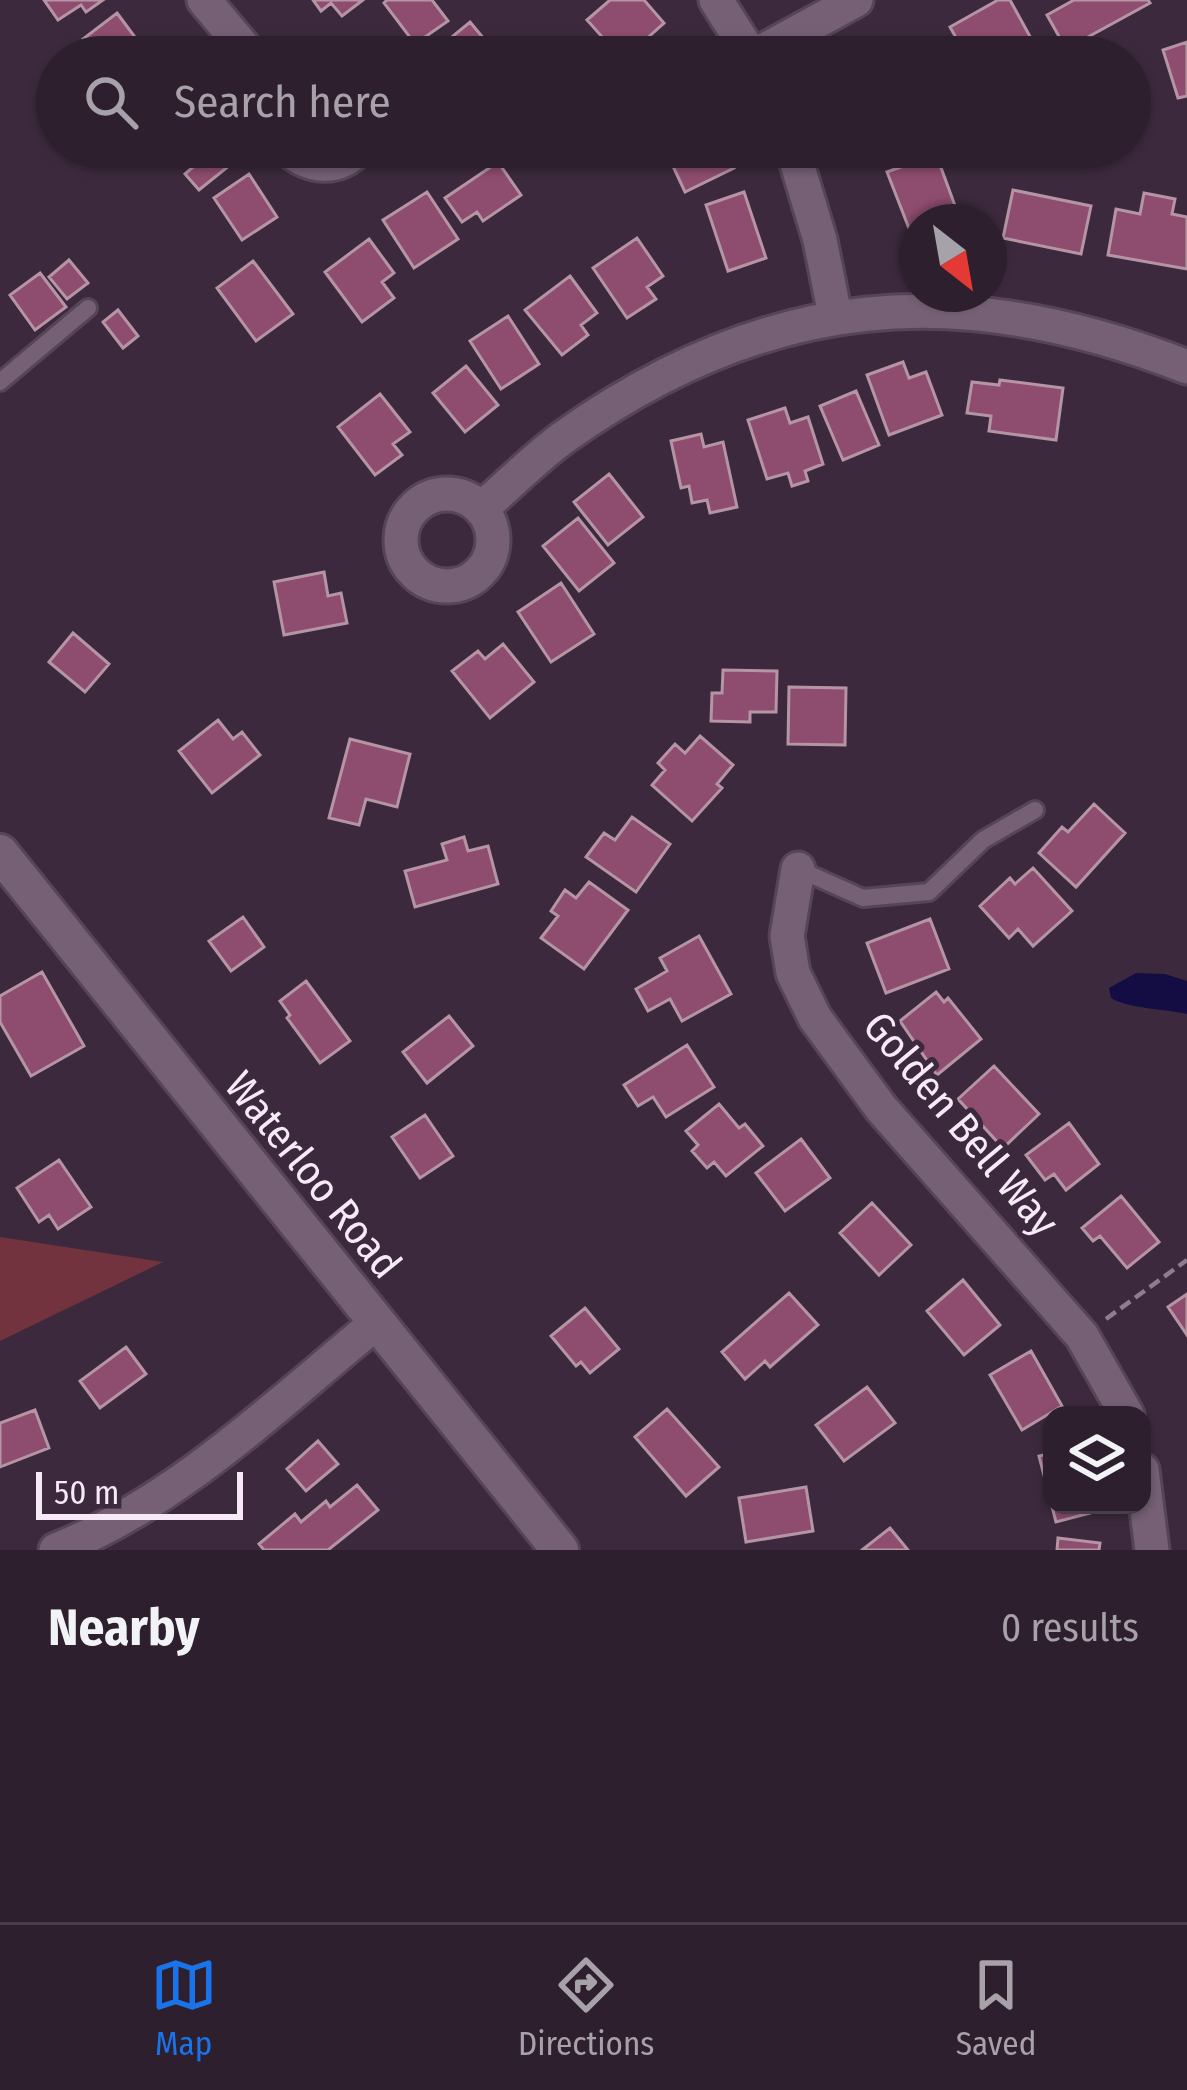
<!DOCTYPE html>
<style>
:root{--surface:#2d1f2e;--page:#352736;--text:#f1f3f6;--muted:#a7a2aa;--line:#483d4a;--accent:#1a73e8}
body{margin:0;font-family:"Fira Sans Condensed",sans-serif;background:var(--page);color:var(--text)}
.controls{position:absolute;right:36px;bottom:36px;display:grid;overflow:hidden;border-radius:24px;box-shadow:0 3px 9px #0004}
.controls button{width:108px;height:108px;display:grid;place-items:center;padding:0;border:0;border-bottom:3px solid var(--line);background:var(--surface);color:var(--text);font:60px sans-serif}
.compass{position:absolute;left:899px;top:204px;width:108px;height:108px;border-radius:50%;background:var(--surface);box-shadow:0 3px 9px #0004;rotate:149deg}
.scale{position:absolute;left:36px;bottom:30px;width:207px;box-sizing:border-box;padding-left:12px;border:6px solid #f7eaf7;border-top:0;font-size:33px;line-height:42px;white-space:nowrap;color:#f7eaf7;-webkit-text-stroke:9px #3c293d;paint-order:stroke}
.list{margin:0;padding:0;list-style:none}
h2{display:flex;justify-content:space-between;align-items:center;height:156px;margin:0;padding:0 48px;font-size:51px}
h2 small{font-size:39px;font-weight:400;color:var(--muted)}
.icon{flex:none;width:66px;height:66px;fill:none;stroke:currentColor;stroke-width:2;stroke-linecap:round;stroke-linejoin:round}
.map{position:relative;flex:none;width:1187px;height:1550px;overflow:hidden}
.search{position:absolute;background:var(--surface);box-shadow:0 3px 9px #0004;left:36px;right:36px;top:36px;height:132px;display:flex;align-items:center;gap:30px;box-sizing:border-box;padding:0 42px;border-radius:66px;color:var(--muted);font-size:45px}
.sheet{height:372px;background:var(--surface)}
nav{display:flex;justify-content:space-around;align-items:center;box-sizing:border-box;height:168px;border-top:3px solid var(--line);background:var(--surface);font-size:33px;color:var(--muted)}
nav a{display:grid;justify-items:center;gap:6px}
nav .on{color:var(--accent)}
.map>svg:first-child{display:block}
</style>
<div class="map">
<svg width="1187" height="1550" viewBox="0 0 1187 1550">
<rect width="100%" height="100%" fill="#3c293d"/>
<path fill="#72333e" d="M 0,1237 L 163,1262 L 0,1341 Z"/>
<path fill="#130d44" d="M 1136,973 L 1165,974 L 1187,981 L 1187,1014 C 1165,1009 1126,1008 1111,998 L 1109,988 Z"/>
<path fill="#8e4d6f" stroke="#b595a4" stroke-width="3" d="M 44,0 L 103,0 L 86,12 L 81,5 L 58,20 Z
M 313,0 L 363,0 L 342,16 L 331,3 L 321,11 Z
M 387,0 L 432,0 L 448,21 L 415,44 L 384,3 Z
M 610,0 L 644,0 L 664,23 L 626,57 L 620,57 L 587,20 Z
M 998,0 L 1010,0 L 1039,53 L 1032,57 L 967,57 L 950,27 Z
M 1074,0 L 1148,0 L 1150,3 L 1066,49 L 1047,15 Z
M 117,13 L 149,56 L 147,57 L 97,57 L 83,39 Z
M 470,22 L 499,57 L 433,57 L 431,54 Z
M 1187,42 L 1187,96 L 1178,98 L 1163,50 Z
M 177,147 L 231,147 L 240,157 L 199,190 L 185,174 L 193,167 Z
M 664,147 L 724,147 L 734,168 L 685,192 Z
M 936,154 L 961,222 L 917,222 L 917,249 L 887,172 Z
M 498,162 L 521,195 L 483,221 L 477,212 L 462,222 L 445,198 Z
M 249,174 L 277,217 L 242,240 L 214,198 Z
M 1013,190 L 1091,206 L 1081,254 L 1003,238 Z
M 427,192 L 458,239 L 414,268 L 383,220 Z
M 744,192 L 766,258 L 728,271 L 706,205 Z
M 1144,193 L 1175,199 L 1172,214 L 1187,217 L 1187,269 L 1108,255 L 1116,209 L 1140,214 Z
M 637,238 L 663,276 L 647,287 L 656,299 L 627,318 L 593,268 Z
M 369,239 L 394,273 L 382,282 L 394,298 L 362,322 L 325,272 Z
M 69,260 L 88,283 L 67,299 L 49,277 Z
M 253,261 L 293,314 L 256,341 L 217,288 Z
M 40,273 L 66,307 L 35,330 L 10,295 Z
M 570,276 L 597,313 L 581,325 L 588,335 L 562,355 L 525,310 Z
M 118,310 L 138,336 L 123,348 L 103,322 Z
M 508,316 L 539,364 L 501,389 L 470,341 Z
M 903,362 L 909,378 L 926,372 L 942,415 L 889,435 L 867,375 Z
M 466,366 L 498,405 L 465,432 L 433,393 Z
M 1000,380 L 1063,388 L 1056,440 L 989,431 L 991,416 L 967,413 L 972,382 L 999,385 Z
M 856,391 L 879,445 L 843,460 L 820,406 Z
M 380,394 L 410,432 L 393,444 L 402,455 L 375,475 L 338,427 Z
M 785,408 L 790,423 L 808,417 L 823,464 L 805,471 L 808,481 L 792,486 L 788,473 L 767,479 L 748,420 Z
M 701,434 L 704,447 L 723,442 L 737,507 L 710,513 L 707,500 L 692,503 L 689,486 L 681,488 L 671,441 Z
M 609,474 L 643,517 L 608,545 L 574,502 Z
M 578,518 L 614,563 L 579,591 L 543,546 Z
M 324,572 L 328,596 L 341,593 L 347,623 L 284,635 L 274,582 Z
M 561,583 L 594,634 L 551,662 L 518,612 Z
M 73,633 L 109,664 L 85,692 L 49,662 Z
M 503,644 L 534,682 L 490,718 L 452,671 L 478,651 L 485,659 Z
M 723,670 L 777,671 L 776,712 L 750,712 L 750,722 L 711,721 L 712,693 L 722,693 Z
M 789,687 L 846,688 L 845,745 L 788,744 Z
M 218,720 L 233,739 L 242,732 L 260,755 L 212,793 L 179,751 Z
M 700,736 L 733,765 L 717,784 L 722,788 L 692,821 L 652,785 L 665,770 L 658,763 L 675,744 L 685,753 Z
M 350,739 L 410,754 L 397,807 L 366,799 L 359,825 L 329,818 Z
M 1094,804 L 1125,833 L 1076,887 L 1039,853 L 1062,827 L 1068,832 Z
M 632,817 L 670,844 L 636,892 L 586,857 L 604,833 L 615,840 Z
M 464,837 L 468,851 L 488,846 L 498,884 L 415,907 L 405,871 L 447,860 L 442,844 Z
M 1033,868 L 1072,911 L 1033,946 L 1018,929 L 1009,938 L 980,906 L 1010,878 L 1015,884 Z
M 589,882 L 628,910 L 584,969 L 541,938 L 558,916 L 551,911 L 565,890 L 576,898 Z
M 243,917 L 264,947 L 231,971 L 209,941 Z
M 930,919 L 949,969 L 886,993 L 867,943 Z
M 699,936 L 731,994 L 682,1021 L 670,999 L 648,1011 L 636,989 L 667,971 L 660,958 Z
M 42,972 L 84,1046 L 31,1076 L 0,1022 L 0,996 Z
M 306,981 L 350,1041 L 320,1063 L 287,1018 L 290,1015 L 280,1001 Z
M 936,992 L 944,1002 L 948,998 L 981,1039 L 937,1075 L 900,1021 Z
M 449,1016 L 473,1046 L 427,1083 L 403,1052 Z
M 687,1045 L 714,1087 L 666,1117 L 653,1097 L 638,1106 L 624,1085 Z
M 994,1066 L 1039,1114 L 1003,1148 L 958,1099 Z
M 719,1104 L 739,1128 L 745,1124 L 763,1146 L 726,1176 L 714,1162 L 707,1168 L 692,1151 L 698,1145 L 686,1131 Z
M 425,1115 L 453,1156 L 420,1178 L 392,1137 Z
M 1069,1123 L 1099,1164 L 1066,1190 L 1054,1174 L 1045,1180 L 1026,1155 Z
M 801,1139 L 830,1178 L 785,1211 L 756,1173 Z
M 59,1160 L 91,1207 L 58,1229 L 49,1215 L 39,1222 L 17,1188 Z
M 1121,1196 L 1159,1242 L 1127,1268 L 1100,1236 L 1093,1241 L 1082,1228 Z
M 872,1203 L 911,1245 L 879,1275 L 840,1233 Z
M 963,1280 L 1000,1325 L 964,1355 L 927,1311 Z
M 789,1293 L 818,1325 L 770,1367 L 765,1361 L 745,1379 L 722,1352 Z
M 1187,1294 L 1187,1335 L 1168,1307 Z
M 585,1308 L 619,1349 L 590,1373 L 581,1362 L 576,1366 L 551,1336 Z
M 126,1347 L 146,1374 L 100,1408 L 80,1381 Z
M 1031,1351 L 1062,1406 L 1022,1430 L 990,1375 Z
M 867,1387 L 895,1423 L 844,1461 L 816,1425 Z
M 667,1409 L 719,1467 L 686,1496 L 635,1437 Z
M 35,1410 L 49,1448 L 0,1467 L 0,1423 Z
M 318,1441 L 338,1464 L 306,1491 L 287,1469 Z
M 1052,1453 L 1052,1505 L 1096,1505 L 1098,1511 L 1056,1522 L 1039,1456 Z
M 357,1485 L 378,1510 L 328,1550 L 264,1550 L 259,1544 L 295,1514 L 301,1522 L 326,1501 L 330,1507 Z
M 806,1487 L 813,1531 L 746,1542 L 739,1498 Z
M 890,1528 L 908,1550 L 862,1550 Z
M 1058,1538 L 1100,1543 L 1099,1550 L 1057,1550 Z"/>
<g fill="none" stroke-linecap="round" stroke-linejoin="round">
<g stroke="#564557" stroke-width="22">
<path id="lane" d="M 0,382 L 88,308
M 798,869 L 863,898 L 929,892 L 983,840 L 1035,810"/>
</g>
<g stroke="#564557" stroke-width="39">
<path id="street" d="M 204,0 L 252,57
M 716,0 L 752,57
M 752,57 L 856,0
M 286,147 C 309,168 337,172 360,147
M 792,147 L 820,240 L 835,315
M401 540a46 46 0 1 1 92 0a46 46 0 1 1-92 0Z
M 481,509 C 509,485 535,458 564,437 C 766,293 959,277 1187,367
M 798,869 L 787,936 L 793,973 L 815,1018 L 881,1108 L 1082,1336 L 1127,1415
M 1142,1470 L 1152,1550
M 56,1550 C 177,1502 276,1405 375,1324"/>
</g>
<g stroke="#564557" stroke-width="42">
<path id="secondary" d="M 0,853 L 560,1550"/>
</g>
<path stroke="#8e7d8e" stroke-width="4.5" stroke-dasharray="12 6" stroke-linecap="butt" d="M 1106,1319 L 1187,1260"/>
<use href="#lane" stroke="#756076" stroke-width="16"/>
<use href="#street" stroke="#756076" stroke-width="33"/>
<use href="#secondary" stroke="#756076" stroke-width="36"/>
</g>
<g text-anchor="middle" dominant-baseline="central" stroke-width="10" stroke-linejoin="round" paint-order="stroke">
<g font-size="42" fill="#f7eaf7" stroke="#3c293d">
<text transform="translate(961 1124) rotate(50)">Golden Bell Way</text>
<text transform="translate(313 1175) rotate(51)">Waterloo Road</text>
</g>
</g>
</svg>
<div class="controls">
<button><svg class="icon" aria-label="layers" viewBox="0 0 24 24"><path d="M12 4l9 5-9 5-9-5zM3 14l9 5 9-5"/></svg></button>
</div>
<svg class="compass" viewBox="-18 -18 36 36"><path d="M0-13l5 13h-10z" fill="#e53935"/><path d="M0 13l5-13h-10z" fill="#a7a2aa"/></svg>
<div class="scale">50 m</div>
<div class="search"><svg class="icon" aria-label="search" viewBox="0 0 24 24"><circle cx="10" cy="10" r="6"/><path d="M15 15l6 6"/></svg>Search here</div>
</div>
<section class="sheet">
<h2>Nearby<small>0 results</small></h2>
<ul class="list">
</ul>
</section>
<nav>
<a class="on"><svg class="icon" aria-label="map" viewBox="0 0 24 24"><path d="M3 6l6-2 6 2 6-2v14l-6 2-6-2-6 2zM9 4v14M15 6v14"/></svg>Map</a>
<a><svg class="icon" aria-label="directions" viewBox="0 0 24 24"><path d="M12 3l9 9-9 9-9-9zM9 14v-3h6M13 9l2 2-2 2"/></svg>Directions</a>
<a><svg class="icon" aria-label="saved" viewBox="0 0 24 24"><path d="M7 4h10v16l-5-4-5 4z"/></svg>Saved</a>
</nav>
